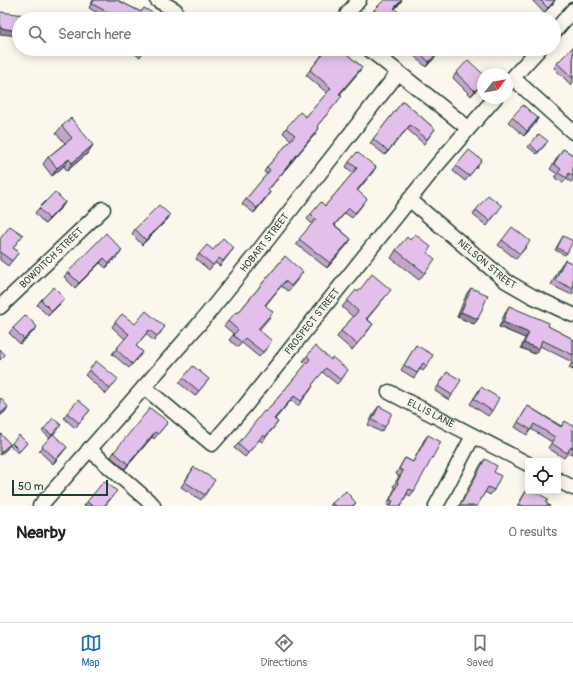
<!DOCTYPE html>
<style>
:root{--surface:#fff;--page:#f6f6f6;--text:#222;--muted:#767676;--line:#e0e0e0;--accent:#1f6fb2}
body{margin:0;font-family:Pangolin,sans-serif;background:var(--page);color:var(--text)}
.controls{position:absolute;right:12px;bottom:12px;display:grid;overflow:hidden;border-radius:4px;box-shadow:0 2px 10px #0003}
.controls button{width:36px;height:36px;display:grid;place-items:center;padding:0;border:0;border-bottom:1px solid var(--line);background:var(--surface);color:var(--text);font:20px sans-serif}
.compass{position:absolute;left:477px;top:68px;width:36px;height:36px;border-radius:50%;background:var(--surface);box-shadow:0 2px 10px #0003;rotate:59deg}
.scale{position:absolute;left:12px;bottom:10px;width:96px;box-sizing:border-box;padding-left:4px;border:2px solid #1f3d34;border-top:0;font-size:11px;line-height:14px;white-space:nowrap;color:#1f3d34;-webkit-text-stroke:3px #fbf7ec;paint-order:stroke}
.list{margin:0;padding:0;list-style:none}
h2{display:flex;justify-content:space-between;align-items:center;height:52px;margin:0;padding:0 16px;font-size:17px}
h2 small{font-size:13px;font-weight:400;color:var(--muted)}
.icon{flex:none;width:22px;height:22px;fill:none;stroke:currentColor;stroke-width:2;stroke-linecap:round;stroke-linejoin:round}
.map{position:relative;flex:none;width:573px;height:506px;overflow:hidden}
.search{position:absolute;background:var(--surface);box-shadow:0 2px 10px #0003;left:12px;right:12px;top:12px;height:44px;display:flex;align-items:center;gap:10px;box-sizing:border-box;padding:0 14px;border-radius:22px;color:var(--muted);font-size:15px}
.sheet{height:116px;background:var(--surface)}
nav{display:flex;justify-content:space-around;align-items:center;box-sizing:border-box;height:56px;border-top:1px solid var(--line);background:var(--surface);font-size:11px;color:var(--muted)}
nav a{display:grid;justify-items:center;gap:2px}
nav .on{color:var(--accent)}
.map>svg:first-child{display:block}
</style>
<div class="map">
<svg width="573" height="506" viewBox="0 0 573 506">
<rect width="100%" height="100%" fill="#fbf7ec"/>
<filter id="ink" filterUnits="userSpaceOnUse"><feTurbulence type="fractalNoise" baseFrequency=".025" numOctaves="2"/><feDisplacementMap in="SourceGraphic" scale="8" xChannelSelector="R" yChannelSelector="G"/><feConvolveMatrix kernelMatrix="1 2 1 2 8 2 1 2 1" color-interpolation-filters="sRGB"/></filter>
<g filter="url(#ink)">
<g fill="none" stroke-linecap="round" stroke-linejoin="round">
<g stroke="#1f3d34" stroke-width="17">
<g id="street">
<path d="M 157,0 L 175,10"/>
<path d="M 346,19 L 348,13 L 359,0"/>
<path d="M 554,32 L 573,10"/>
<path d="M 369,49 L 468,128"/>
<path d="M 513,78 L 573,132"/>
<path d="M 507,84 L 539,49"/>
<path id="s1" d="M 410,200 L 506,281 L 532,296 L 573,315"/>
<path id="s2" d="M 0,307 L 103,209"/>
<path id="s3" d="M 144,387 L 212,444 L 245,406 L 437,165 L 495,98"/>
<path id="s4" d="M 389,392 L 528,464"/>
<path d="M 89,449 L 153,505 L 152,506"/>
<path d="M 558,480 L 573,488"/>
<path id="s5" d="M 40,506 L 200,323 L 257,253 L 398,73"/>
<path d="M 436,506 L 473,436"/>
</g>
</g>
<use href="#street" stroke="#fbf7ec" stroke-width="14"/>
</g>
<path fill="#c3a5ca" stroke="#1f3d34" d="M 93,0 L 117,0 L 141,12 L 144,8 L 156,19 L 108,19 L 89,8 Z
M 532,0 L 555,0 L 552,5 L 544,13 Z
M 400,3 L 395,9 L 406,19 L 375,19 L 371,15 L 374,10 Z
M 573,47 L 573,82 L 571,85 L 554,68 L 557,63 Z
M 126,49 L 145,49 L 140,57 Z
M 167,49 L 186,49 L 181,56 Z
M 318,49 L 341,49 L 362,67 L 340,94 L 338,101 L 317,126 L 316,133 L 268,190 L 270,192 L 254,213 L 242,204 L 267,174 L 264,172 L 267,167 L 291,140 L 283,133 L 286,128 L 306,117 L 327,93 L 306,75 L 322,55 L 317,51 Z
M 407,49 L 442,49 L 439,53 L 426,67 Z
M 456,73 L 483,83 L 471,96 L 453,78 Z
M 403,101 L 435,129 L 424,144 L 407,129 L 385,155 L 370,143 Z
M 512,117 L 535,124 L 524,136 L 508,122 Z
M 62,126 L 88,153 L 67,171 L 64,166 L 52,176 L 43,164 L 48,157 L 65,143 L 56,133 Z
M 530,144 L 546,144 L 537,154 L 528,147 Z
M 563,149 L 573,155 L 573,179 L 571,182 L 566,179 L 563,183 L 555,178 L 557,174 L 550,169 Z
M 349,162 L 376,167 L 357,190 L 364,203 L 352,218 L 345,213 L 335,225 L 351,239 L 327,268 L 296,244 L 312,224 L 307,219 L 311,214 L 325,206 L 353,173 L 346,167 Z
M 478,165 L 465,181 L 453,171 L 456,166 Z
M 65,202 L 62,207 L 45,224 L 35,213 L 39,208 Z
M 476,210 L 498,211 L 487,226 L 473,215 Z
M 170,215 L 167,220 L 142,245 L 132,234 L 135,229 Z
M 563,236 L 567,253 L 565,255 L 555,250 Z
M 0,239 L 19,252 L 8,266 L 0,260 Z
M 502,240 L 527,246 L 516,259 L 498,245 Z
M 234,248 L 220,266 L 215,263 L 209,270 L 196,259 L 199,254 L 213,250 Z
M 122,250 L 119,255 L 106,268 L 100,263 L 75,288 L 64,277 L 68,272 Z
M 396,250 L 427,252 L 430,266 L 419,280 L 391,258 Z
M 285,256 L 300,277 L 288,291 L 281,286 L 265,305 L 270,317 L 259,330 L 269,346 L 259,357 L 242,343 L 238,347 L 229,340 L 234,334 L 224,326 L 228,321 L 238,313 Z
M 565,260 L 573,264 L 573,294 L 572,295 L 551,285 L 561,265 Z
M 471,288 L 478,319 L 474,324 L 457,317 L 467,293 Z
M 358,292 L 386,296 L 367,319 L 373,324 L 368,331 L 352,350 L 337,337 L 341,331 L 353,317 L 342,307 L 347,301 Z
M 41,300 L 61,303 L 48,316 L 37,305 Z
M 509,306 L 573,339 L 573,370 L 569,368 L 572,362 L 540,346 L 535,354 L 521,348 L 525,338 L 499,327 L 506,311 Z
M 115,322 L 135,324 L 162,331 L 154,341 L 146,334 L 136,346 L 143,352 L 129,368 L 112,354 L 125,339 L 112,327 Z
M 13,328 L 33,332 L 20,344 L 9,333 Z
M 416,345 L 427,366 L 423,371 L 420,369 L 414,378 L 401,370 Z
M 307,356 L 345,375 L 337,384 L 322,372 L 312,385 L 313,386 L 310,391 L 298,406 L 291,400 L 275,419 L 278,422 L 275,426 L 262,442 L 259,440 L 245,457 L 234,448 L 238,444 L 265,412 L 277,399 L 307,363 L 303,361 Z
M 89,370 L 114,384 L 106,394 L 85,375 Z
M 447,372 L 452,395 L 449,400 L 435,391 Z
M 183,378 L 209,379 L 195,396 L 179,383 Z
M 481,387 L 492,411 L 488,416 L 470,404 Z
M 379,406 L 385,427 L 381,432 L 368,425 L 375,411 Z
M 528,406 L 561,426 L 565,421 L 573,430 L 573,455 L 568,452 L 564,458 L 548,448 L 552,442 L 531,429 L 527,435 L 515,427 Z
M 90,410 L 75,428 L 64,418 L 67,413 Z
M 168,422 L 154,439 L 152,437 L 125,469 L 111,457 L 114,452 Z
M 61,425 L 53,435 L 63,452 L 53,464 L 39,451 L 50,438 L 42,431 L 44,429 Z
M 428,435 L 414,491 L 410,496 L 407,494 L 401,506 L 389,506 L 387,505 L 395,488 L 393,487 L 399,476 L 396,474 L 402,463 L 405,458 L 413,462 L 424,440 Z
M 12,443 L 27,443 L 18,453 L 10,446 Z
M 485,459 L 494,472 L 494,490 L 490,495 L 485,492 L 477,506 L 459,506 L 481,464 Z
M 194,467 L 205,495 L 201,500 L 181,487 Z
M 528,488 L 546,503 L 550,506 L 517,506 Z
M 113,496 L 105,506 L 84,506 L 87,502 Z
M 332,503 L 356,503 L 353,506 L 330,506 Z"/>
<path fill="#9f86a4" stroke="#1f3d34" d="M 402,0 L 400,3 L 391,13 L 394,8 Z
M 555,0 L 552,5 L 544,13 L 548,8 Z
M 0,28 L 19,31 L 19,36 L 0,34 Z
M 442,49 L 439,53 L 426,67 L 429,62 Z
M 362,67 L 359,72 L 336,99 L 339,94 Z
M 483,82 L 483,83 L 471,96 L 475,91 Z
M 538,118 L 535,124 L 524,136 L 527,131 Z
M 410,125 L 407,129 L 385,155 L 388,151 Z
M 319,128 L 316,133 L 264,195 L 268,190 Z
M 93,145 L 88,153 L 67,171 L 72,163 Z
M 69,159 L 64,166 L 52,176 L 57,168 Z
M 376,167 L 373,172 L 354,195 L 357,190 Z
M 270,192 L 267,197 L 254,213 L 257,208 Z
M 65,202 L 62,207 L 45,224 L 49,219 Z
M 170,215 L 167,220 L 142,245 L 146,240 Z
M 351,239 L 348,244 L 327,268 L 330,263 Z
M 122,250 L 119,255 L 106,268 L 109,263 Z
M 104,258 L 100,263 L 75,288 L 79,283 Z
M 285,281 L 281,286 L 262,310 L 265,305 Z
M 65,298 L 61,303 L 48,316 L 52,311 Z
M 461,312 L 478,319 L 474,324 L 457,317 Z
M 503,322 L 529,333 L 525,338 L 499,327 Z
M 37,327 L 33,332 L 20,344 L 24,339 Z
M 524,343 L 539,349 L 535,354 L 521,348 Z
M 294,396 L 291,400 L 271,424 L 274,419 Z
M 8,407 L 5,412 L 0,416 L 0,414 Z
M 155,432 L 152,437 L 125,469 L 128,464 Z
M 10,444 L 7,449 L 0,455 L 0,453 Z
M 67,447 L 63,452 L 53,464 L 56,459 Z"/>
<path fill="#e3c0eb" stroke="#1f3d34" d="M 94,0 L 117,0 L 141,12 L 144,8 L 158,16 L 157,19 L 121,19 L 92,4 Z
M 384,0 L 402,0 L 394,8 L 406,19 L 384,19 L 374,10 Z
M 540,0 L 555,0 L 548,8 Z
M 0,12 L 25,15 L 24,19 L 19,19 L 19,31 L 0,28 Z
M 501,14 L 505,19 L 496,19 Z
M 573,47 L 573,78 L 557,63 Z
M 138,49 L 145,49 L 144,52 Z
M 180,49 L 186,49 L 185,52 Z
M 324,49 L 341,49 L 362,67 L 339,94 L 342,96 L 317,126 L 319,128 L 268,190 L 270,192 L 257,208 L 246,199 L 270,170 L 267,167 L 295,135 L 286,128 L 300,112 L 306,117 L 331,88 L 310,70 L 326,51 Z
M 416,49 L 441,49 L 429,62 Z
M 468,60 L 483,74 L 483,82 L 475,91 L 456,73 Z
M 403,101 L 435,129 L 427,139 L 410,125 L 388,151 L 373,139 Z
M 523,105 L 538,118 L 527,131 L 512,117 Z
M 71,118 L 93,145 L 72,163 L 69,159 L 57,168 L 48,157 L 72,138 L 62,126 Z
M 539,134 L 548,141 L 538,152 L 530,144 Z
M 563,149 L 573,155 L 573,176 L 569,173 L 567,178 L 558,173 L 561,169 L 554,164 Z
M 469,150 L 482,160 L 469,176 L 456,166 Z
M 357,152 L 376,167 L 357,190 L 367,199 L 355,213 L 349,208 L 334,225 L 351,239 L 330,263 L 299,239 L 316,219 L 311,214 L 321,202 L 325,206 L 357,168 L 349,162 Z
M 55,192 L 65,202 L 49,219 L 39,208 Z
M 488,195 L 502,206 L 490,221 L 476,210 Z
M 159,205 L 170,215 L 146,240 L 135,229 Z
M 10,226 L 23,235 L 13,248 L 19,252 L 12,261 L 0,252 L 0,239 Z
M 512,227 L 530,241 L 520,254 L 502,240 Z
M 106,233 L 122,250 L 109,263 L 104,258 L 79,283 L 68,272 Z
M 415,234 L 431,247 L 427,252 L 435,259 L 425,273 L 396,250 L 407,237 L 410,240 Z
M 563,236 L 573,241 L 567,253 L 557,248 Z
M 223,238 L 234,248 L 223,261 L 219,258 L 213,265 L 199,254 L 207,245 L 213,250 Z
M 285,256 L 303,272 L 291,286 L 285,281 L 265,305 L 273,312 L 258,329 L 272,341 L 263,352 L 245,338 L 241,342 L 233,335 L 238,330 L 228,321 L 236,312 L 238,313 Z
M 565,260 L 573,264 L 573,289 L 555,280 Z
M 372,274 L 391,290 L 366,319 L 373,324 L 357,344 L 341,331 L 358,311 L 347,301 L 356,290 L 358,292 Z
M 54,287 L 65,298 L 52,311 L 41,300 Z
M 471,288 L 488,295 L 478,319 L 461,312 Z
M 509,306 L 549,323 L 548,326 L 573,339 L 573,355 L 542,340 L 539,349 L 524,343 L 529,333 L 503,322 Z
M 146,311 L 165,327 L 157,336 L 149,330 L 136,346 L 143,352 L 132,364 L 116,349 L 129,334 L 115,322 L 122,314 L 135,324 Z
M 26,315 L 37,327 L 24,339 L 13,328 Z
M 416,345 L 433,355 L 427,366 L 423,363 L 417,373 L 404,365 Z
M 315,346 L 331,360 L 332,357 L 348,370 L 341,380 L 326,368 L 312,385 L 313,386 L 301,401 L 294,396 L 274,419 L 278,422 L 265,437 L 263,435 L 248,453 L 238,444 L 264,411 L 265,412 L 277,399 L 310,359 L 307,356 Z
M 0,349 L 5,355 L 0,360 Z
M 96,361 L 118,379 L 110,389 L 89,370 Z
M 193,366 L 209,379 L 199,391 L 183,378 Z
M 447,372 L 461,380 L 452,395 L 438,386 Z
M 481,387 L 499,398 L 492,411 L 474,399 Z
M 1,398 L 8,407 L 0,414 L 0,399 Z
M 78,400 L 90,410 L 79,423 L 67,413 Z
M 379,406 L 392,413 L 385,427 L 372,420 Z
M 528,406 L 561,427 L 565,421 L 573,426 L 573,428 L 572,430 L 573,430 L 573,448 L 571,447 L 567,453 L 551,443 L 555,437 L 534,424 L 531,430 L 518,422 Z
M 150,408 L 168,422 L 158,434 L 155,432 L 128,464 L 114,452 Z
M 53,418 L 61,425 L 52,435 L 44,429 Z
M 0,433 L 10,444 L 0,453 Z
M 53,434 L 67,447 L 56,459 L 42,446 Z
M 19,435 L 27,443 L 20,451 L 12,443 Z
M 428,435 L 441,442 L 414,491 L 409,489 L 401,506 L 390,506 L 393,501 L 390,500 L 398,483 L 397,482 L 403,471 L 399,469 L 405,458 L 413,462 Z
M 485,459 L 497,466 L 494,472 L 501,476 L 494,490 L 488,487 L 477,506 L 460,506 Z
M 194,467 L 215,480 L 205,495 L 185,482 Z
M 104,481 L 117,491 L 104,506 L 93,506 L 87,502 Z
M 528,488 L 528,491 L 534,491 L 548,499 L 546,503 L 550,506 L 523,506 L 519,504 Z
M 346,491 L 356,503 L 352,506 L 335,506 L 332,503 Z"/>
</g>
<g text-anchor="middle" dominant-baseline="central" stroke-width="4" stroke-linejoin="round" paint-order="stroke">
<g font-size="10" fill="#1f3d34" stroke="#fbf7ec">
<text stroke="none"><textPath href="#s5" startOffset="346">HOBART STREET</textPath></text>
<text stroke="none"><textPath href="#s2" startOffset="71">BOWDITCH STREET</textPath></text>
<text stroke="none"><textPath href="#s1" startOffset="100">NELSON STREET</textPath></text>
<text stroke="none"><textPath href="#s3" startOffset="247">PROSPECT STREET</textPath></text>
<text stroke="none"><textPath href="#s4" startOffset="47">ELLIS LANE</textPath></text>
</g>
</g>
</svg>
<div class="controls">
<button><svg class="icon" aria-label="locate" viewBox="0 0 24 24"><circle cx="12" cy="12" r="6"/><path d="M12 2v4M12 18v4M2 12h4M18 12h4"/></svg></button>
</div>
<svg class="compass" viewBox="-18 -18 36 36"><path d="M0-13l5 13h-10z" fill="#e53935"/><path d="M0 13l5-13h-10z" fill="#767676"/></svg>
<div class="scale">50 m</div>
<div class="search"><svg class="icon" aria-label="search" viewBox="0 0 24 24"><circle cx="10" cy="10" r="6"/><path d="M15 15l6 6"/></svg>Search here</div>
</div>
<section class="sheet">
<h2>Nearby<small>0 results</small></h2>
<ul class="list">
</ul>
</section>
<nav>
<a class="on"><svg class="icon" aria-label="map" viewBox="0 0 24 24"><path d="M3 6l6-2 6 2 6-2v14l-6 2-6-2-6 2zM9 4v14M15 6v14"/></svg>Map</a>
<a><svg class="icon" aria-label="directions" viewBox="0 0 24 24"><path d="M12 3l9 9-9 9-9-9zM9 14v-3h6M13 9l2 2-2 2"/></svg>Directions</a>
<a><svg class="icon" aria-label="saved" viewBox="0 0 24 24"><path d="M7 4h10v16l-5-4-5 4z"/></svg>Saved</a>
</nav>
